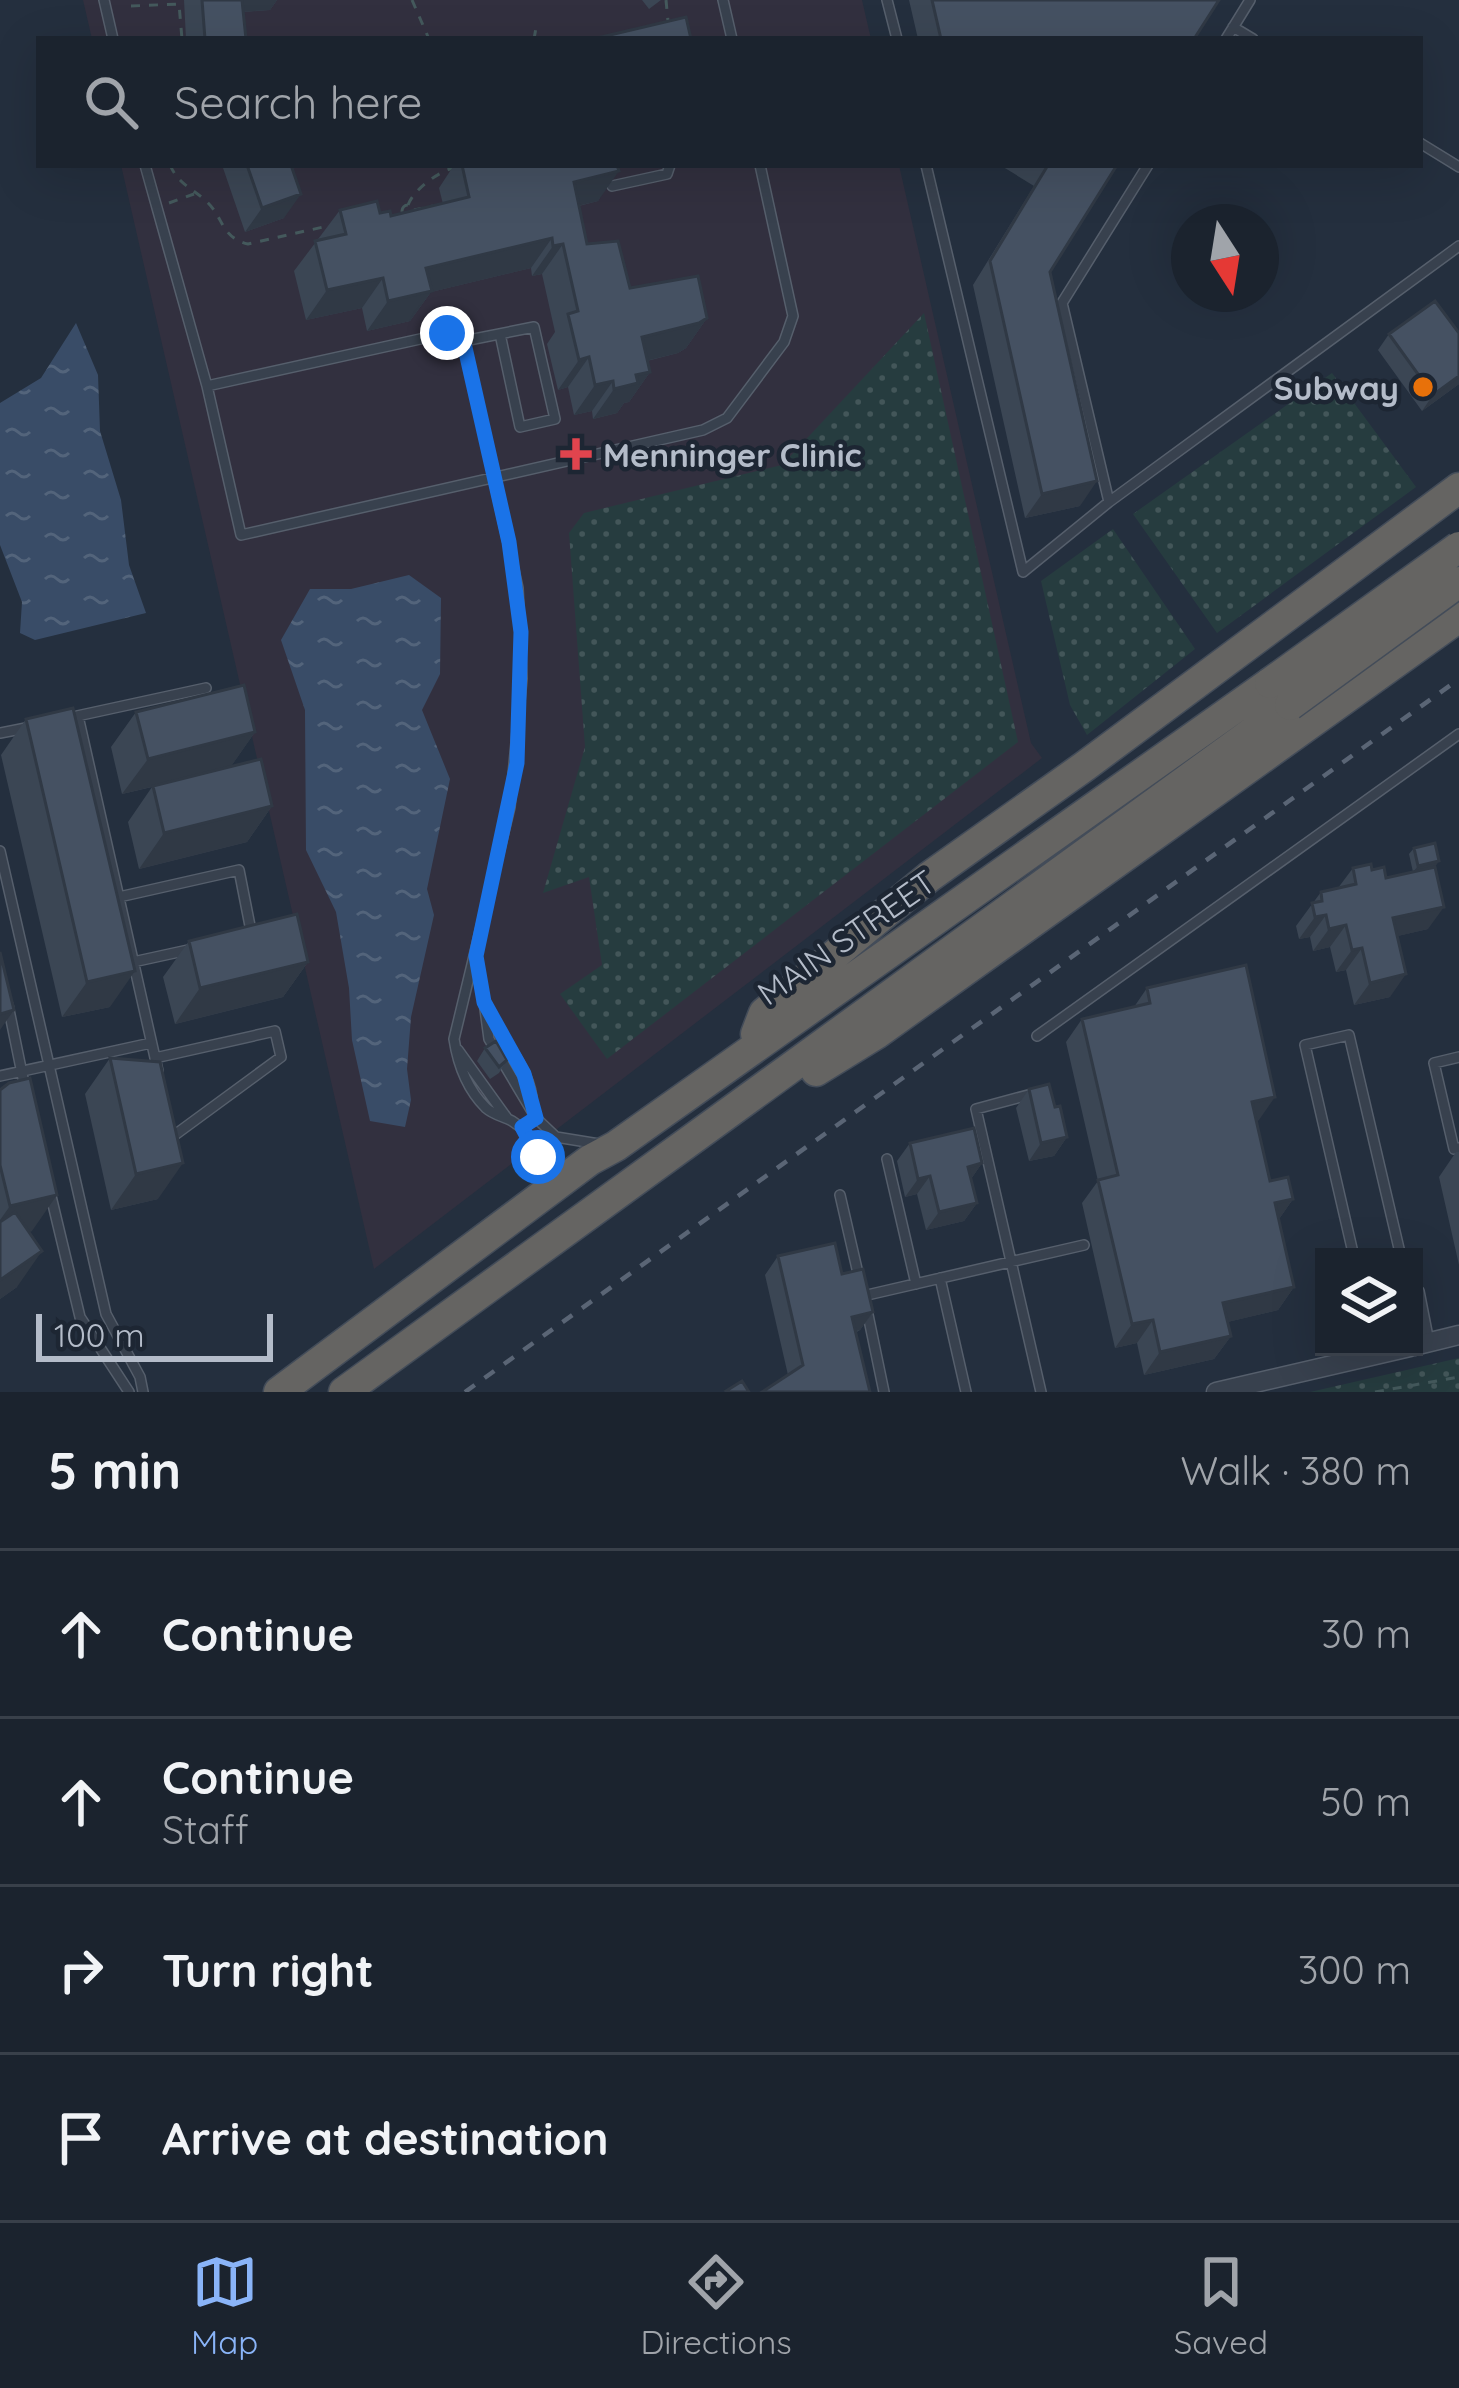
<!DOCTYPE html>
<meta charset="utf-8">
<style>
:root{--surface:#1b232e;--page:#242b36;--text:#f1f3f6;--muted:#a0a4aa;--line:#39404a;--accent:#8ab4f8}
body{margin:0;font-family:Quicksand,sans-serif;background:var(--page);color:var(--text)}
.controls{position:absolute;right:36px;bottom:36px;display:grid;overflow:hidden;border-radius:0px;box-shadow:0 12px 48px #0002}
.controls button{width:108px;height:108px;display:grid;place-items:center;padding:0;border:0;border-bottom:3px solid var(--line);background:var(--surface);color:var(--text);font:60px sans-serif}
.compass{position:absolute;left:1171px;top:204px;width:108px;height:108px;border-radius:50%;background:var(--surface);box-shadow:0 12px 48px #0002;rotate:168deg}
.scale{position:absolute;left:36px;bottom:30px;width:237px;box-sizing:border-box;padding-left:12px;border:6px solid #b4bcc9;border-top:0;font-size:33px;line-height:42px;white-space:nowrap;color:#b4bcc9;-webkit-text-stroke:9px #1d2633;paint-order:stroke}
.stop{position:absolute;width:36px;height:36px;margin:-27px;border:9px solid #1a73e8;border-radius:50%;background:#fff}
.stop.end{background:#1a73e8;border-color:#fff;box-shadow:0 3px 12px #0008}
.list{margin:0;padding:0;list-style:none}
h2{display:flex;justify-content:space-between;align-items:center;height:156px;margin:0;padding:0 48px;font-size:51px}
h2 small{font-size:39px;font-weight:400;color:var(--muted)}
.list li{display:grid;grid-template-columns:78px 1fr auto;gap:36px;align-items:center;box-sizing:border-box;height:168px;padding:0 48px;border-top:3px solid var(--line)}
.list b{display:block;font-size:45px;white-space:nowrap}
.list p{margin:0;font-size:39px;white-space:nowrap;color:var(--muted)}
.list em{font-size:39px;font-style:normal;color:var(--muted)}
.icon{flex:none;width:66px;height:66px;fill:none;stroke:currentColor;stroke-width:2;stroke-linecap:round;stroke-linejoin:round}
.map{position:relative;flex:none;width:1459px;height:1392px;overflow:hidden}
.search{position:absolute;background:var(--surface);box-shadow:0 12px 48px #0002;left:36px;right:36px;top:36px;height:132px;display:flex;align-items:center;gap:30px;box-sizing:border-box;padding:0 42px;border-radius:0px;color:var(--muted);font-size:45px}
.sheet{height:828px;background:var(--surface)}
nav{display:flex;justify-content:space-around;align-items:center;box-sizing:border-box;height:168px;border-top:3px solid var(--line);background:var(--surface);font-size:33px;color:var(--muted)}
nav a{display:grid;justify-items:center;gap:6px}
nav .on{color:var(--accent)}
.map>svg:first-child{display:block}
</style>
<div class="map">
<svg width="1459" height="1392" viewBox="0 0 1459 1392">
<defs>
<pattern id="grass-dots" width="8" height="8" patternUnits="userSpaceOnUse" patternTransform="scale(3)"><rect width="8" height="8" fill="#263c3f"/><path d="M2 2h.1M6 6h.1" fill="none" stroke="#435659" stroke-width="1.8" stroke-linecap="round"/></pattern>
<pattern id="water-ripples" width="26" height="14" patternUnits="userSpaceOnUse" patternTransform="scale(3)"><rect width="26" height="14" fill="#394c67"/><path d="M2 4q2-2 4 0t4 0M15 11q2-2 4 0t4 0" fill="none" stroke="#53647b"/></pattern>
</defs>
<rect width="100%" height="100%" fill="#242f3e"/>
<path fill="#32303f" d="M 83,0 L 862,0 L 871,39 L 92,39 Z
M 121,165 L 899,165 L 1031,743 L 1042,758 L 374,1269 Z"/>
<path fill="url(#grass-dots)" d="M 924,313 L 1018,742 L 607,1059 L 560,994 L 602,965 L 589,877 L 543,893 L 585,747 L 569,533 L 584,513 L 782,465 Z
M 1332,373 L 1416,487 L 1217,633 L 1133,514 Z
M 1113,529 L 1195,649 L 1087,735 L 1070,705 L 1041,581 Z
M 1459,1358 L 1459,1392 L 1310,1392 Z"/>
<path fill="url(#water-ripples)" d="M 76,323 L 98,375 L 100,431 L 121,500 L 129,565 L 146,613 L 35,640 L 20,633 L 22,602 L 0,545 L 0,403 L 41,378 Z
M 409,575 L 441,598 L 440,674 L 422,710 L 450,779 L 427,889 L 434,915 L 411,1017 L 407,1069 L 411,1100 L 405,1127 L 370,1121 L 352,1040 L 349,988 L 336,912 L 306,850 L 305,710 L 281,640 L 310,589 L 351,589 Z"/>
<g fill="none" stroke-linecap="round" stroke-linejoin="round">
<g stroke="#565f6c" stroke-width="12">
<path id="service" d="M 104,0 L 113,39
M 723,0 L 732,39
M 887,0 L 897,39
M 1233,27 L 1253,39
M 1226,39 L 1250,0
M 1420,143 L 1459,167
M 145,165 L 207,386 L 241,535 L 703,430 L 727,418 L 784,342 L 793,316 L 760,165
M 926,165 L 1023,572 L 1109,502 L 1459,246
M 612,186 L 667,174 L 670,165
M 464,341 L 534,327 L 555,419 L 520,427 L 500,334
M 207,386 L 461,330 L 518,588 L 522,679 L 510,807 L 454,1039 C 458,1065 467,1089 486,1108 C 494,1115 503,1116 512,1121 C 536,1135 541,1163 541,1188
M 1109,502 L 1062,303 L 1148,165
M 77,716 L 206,688
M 78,716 L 158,1071
M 0,733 L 31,727
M 0,851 L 106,1314 L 140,1377 L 143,1392
M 119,897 L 239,870 L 252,936
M 476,956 C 479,975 480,995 489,1013 C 503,1042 536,1075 532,1109
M 133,962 L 188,950
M 484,1002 L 489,1039 L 536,1118 L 556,1137 L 599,1144
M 8,1005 L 25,1088
M 1037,1036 L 1459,734
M 458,1050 L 507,1118
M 1459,1057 L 1434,1063 L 1454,1149 L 1459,1148
M 155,1058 L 275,1031 L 281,1057 L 172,1137
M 0,1076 L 151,1043
M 1032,1094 L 976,1109 L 1041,1392
M 887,1159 L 916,1284
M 50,1192 L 80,1317 L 129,1392
M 840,1195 L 860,1282
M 1354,1257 L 1305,1045 L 1349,1035 L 1401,1257
M 940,1278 L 966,1392
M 1414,1292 L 1419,1291 L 1429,1342
M 863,1296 L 1084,1245
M 867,1310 L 884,1392"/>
</g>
<g stroke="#565f6c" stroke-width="21">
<path id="minor" d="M 1414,1346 L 1459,1335
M 1216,1392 L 1410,1347"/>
</g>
<g stroke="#434c59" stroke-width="33">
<path id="trunk" d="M 756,1034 L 764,1013 L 929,877 L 1085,766 L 1459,488
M 816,1071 L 876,1034 L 1459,617
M 279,1392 L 590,1160 L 616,1146 L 1270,683
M 344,1392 L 1290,705"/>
</g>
<path stroke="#44595c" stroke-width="3" stroke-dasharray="9 9" stroke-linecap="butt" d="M 412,0 L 429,39
M 666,0 L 668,21
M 131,6 L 179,4 L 182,39
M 534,39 L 537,22
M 170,165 C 179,185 191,187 206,201 C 224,217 220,237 248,244 L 332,225
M 169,203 L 194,194
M402 211a6 6 0 1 1 12 0a6 6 0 1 1-12 0Z
M 408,205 C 414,189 439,171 456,167
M 414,210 L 433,206
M 1375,1392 L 1459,1377"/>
<use href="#service" stroke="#38414e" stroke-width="9"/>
<use href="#minor" stroke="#38414e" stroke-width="18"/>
<use href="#trunk" stroke="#656462" stroke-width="30"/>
<path stroke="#5a6575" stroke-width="4.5" stroke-dasharray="12 12" stroke-linecap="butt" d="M 465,1392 L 1459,679"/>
<g stroke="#434c59" stroke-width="33" stroke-linecap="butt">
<path id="trunk-bridge" d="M 1270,683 L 1459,547
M 1290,705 L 1459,582"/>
</g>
<use href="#trunk-bridge" stroke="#656462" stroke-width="30"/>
</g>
<path fill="#3b4654" d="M 184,0 L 277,0 L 270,10 L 243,12 L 246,39 L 186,39 Z
M 642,0 L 661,0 L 649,9 Z
M 909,0 L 1219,0 L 1196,36 L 1197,39 L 918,39 Z
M 222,165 L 303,165 L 292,169 L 284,218 L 245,232 Z
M 454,165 L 617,165 L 598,201 L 579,206 L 587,244 L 630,288 L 707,318 L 686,348 L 678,353 L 647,361 L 650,372 L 629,402 L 624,403 L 617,413 L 593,419 L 592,411 L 574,415 L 568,387 L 558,390 L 547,344 L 555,332 L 542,274 L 532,276 L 531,268 L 431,292 L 410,321 L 367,331 L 362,308 L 306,320 L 294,271 L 340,210 L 391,216 L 443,204 L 439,188 Z
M 1000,165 L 1117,165 L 1050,272 L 1080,506 L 1025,518 L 973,285 L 1034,186 Z
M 1389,334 L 1459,384 L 1422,411 L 1378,350 Z
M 136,712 L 255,732 L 231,766 L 272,806 L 247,842 L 139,869 L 128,822 L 152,787 L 122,794 L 111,747 Z
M 26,719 L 110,1007 L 62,1017 L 1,755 Z
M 1414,848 L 1435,867 L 1428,929 L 1397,936 L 1390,997 L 1354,1005 L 1346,970 L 1336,972 L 1330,947 L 1313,951 L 1310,937 L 1299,939 L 1296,926 L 1321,892 L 1338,888 L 1353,868 L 1372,870 L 1386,878 L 1413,872 L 1409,854 Z
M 189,941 L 308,962 L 283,997 L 175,1024 L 163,977 Z
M 1147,988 L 1259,1120 L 1256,1121 L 1270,1181 L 1293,1199 L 1279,1219 L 1294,1287 L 1278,1310 L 1227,1322 L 1231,1336 L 1214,1359 L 1144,1375 L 1137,1343 L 1115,1348 L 1082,1203 L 1098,1181 L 1066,1042 L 1082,1019 L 1134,1007 Z
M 485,1048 L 507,1060 L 499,1073 L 490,1079 L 477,1061 Z
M 110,1058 L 158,1199 L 111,1210 L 85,1094 Z
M 1029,1089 L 1067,1137 L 1054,1156 L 1029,1161 L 1016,1108 Z
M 0,1090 L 32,1231 L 28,1232 L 17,1287 L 0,1299 Z
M 910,1143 L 982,1163 L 971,1179 L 977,1203 L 964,1221 L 926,1230 L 917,1194 L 905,1197 L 897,1161 Z
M 1456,1152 L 1459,1152 L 1459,1265 L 1439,1177 Z
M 778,1256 L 842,1274 L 873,1312 L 860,1330 L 788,1375 L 765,1275 Z"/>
<path fill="#303945" d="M 234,0 L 277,0 L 270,10 L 225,13 Z
M 619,171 L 598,201 L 553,212 L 574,182 Z
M 301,194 L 284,218 L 245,232 L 262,208 Z
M 552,238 L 531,268 L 431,292 L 410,321 L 367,331 L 388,301 L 426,268 Z
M 563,244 L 542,274 L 532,276 L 553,246 Z
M 383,278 L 362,308 L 306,320 L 327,290 Z
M 707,318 L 686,348 L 678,353 L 621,367 L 642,337 Z
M 589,357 L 568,387 L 558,390 L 579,360 Z
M 650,372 L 629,402 L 624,403 L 617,413 L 593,419 L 614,389 L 636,375 Z
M 1459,376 L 1459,384 L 1422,411 L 1433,395 Z
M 613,381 L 592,411 L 574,415 L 595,385 Z
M 1097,481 L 1080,506 L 1025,518 L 1042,494 Z
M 255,732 L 230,768 L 122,794 L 148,759 Z
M 272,806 L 247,842 L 139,869 L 164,833 Z
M 1439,861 L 1435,867 L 1413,872 L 1418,866 Z
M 1444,907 L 1428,929 L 1377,941 L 1393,918 Z
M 1326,915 L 1310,937 L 1299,939 L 1315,917 Z
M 1346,925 L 1330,947 L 1313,951 L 1329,929 Z
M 1362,948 L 1346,970 L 1336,972 L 1352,950 Z
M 308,962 L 283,997 L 175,1024 L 200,988 Z
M 135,971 L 110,1007 L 62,1017 L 87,982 Z
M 1406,974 L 1390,997 L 1354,1005 L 1370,983 Z
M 14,1010 L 0,1030 L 0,1014 Z
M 1275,1097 L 1259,1120 L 1235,1126 L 1252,1102 Z
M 1067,1137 L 1054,1156 L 1029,1161 L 1041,1143 Z
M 183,1163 L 158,1199 L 111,1210 L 136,1174 Z
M 982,1163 L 969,1182 L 968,1167 Z
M 930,1176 L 917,1194 L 905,1197 L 918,1179 Z
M 57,1195 L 32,1231 L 0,1238 L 0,1220 L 10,1206 Z
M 1293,1199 L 1277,1222 L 1275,1203 Z
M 977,1203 L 964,1221 L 926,1230 L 939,1212 Z
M 42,1251 L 17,1287 L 0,1299 L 0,1280 Z
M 1294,1287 L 1278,1310 L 1207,1327 L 1223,1303 Z
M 873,1312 L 860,1330 L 839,1335 L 852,1317 Z
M 1153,1320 L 1137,1343 L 1115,1348 L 1132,1324 Z
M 1231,1336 L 1214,1359 L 1144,1375 L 1160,1352 Z"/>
<path fill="#455162" stroke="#303945" stroke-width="3" d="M 202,0 L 242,0 L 246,39 L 205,39 Z
M 932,0 L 1219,0 L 1196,36 L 1197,39 L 941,39 Z
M 686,17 L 691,39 L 593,39 Z
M 247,165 L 291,165 L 301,194 L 262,208 Z
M 462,165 L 617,165 L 619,171 L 574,182 L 587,244 L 618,241 L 630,288 L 698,276 L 707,318 L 699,323 L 642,337 L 650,372 L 636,375 L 638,383 L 614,389 L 613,381 L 595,385 L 589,357 L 579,360 L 568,314 L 578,311 L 563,244 L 553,246 L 552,238 L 426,268 L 432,291 L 388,301 L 383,278 L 327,290 L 315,241 L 346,234 L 340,210 L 377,201 L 380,213 L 390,211 L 391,216 L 469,197 Z
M 1048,165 L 1117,165 L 1050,272 L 1097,481 L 1042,494 L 990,261 Z
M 1435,301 L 1459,333 L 1459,376 L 1433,395 L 1389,334 Z
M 244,685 L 255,732 L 148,759 L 136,712 Z
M 73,708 L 135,971 L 87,982 L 26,719 Z
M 261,759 L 272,806 L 164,833 L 153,786 Z
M 1435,843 L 1439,861 L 1418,866 L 1414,848 Z
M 1371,864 L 1372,870 L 1384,867 L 1386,878 L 1435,867 L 1444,907 L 1393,918 L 1406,974 L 1370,983 L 1362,948 L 1352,950 L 1346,925 L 1329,929 L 1326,915 L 1315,917 L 1312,903 L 1322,901 L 1321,892 L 1356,884 L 1353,868 Z
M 297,914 L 308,962 L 200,988 L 189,941 Z
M 0,952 L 14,1010 L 0,1014 Z
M 1246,965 L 1275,1097 L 1252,1102 L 1270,1181 L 1288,1177 L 1293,1199 L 1275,1203 L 1294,1287 L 1223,1303 L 1231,1336 L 1160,1352 L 1153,1320 L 1132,1324 L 1098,1180 L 1118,1175 L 1082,1019 L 1150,1003 L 1147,988 Z
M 496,1041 L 507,1060 L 499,1067 L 485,1048 Z
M 110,1058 L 160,1062 L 183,1163 L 136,1174 Z
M 30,1078 L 57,1195 L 10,1206 L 0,1165 L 0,1090 L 9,1083 Z
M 1049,1084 L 1055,1107 L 1060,1106 L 1067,1137 L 1041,1143 L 1029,1089 Z
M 974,1128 L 982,1163 L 968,1167 L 977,1203 L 939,1212 L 930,1176 L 918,1179 L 910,1143 Z
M 15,1212 L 42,1251 L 0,1280 L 0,1222 Z
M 835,1243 L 842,1274 L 863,1269 L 873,1312 L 852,1317 L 870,1392 L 762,1392 L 803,1365 L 778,1256 Z
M 742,1381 L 749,1392 L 727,1392 L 726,1391 Z"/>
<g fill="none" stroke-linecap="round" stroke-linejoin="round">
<path stroke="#1a73e8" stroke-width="15" d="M 447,333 L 461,330 L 509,542 L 521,632 L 517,763 L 476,956 L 484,1002 L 524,1074 L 536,1118 L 522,1127 L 538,1157"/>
</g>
<circle fill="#e8710a" stroke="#1d2633" stroke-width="4.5" cx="1423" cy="387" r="12"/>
<path fill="#e0444e" stroke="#1d2633" stroke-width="4.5" d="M570 436h12v12h12v12h-12v12h-12v-12h-12v-12h12z"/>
<g text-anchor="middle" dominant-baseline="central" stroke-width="9" stroke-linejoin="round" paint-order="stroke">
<g font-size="33" font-weight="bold" fill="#b4bcc9" stroke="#1d2633" text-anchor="end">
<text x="1399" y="387">Subway</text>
<text x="603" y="454" text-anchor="start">Menninger Clinic</text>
</g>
<g font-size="33" fill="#b4bcc9" stroke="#1d2633">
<text transform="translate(846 937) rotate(-35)">MAIN STREET</text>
</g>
</g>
</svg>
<div class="controls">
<button><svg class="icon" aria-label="layers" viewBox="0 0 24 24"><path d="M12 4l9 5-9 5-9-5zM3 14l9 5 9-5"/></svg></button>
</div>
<svg class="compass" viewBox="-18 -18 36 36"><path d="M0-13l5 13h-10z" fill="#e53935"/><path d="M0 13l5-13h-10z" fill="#a0a4aa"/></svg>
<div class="scale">100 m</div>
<div class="stop" style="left:538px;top:1157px"></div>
<div class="stop end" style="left:447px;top:333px"></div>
<div class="search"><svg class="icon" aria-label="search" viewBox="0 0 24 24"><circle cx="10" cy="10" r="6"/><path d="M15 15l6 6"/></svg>Search here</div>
</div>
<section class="sheet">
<h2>5 min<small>Walk · 380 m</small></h2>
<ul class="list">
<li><svg class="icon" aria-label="ahead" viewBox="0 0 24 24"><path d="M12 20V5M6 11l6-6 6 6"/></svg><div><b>Continue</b></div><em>30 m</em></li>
<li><svg class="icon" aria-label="ahead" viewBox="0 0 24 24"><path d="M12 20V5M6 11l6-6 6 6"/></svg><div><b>Continue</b><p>Staff</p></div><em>50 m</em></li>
<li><svg class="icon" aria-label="right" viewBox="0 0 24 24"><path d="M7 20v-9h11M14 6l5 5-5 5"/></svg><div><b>Turn right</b></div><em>300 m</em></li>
<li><svg class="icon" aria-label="arrive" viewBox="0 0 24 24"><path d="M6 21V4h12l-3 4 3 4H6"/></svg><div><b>Arrive at destination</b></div></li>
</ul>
</section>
<nav>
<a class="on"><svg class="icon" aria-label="map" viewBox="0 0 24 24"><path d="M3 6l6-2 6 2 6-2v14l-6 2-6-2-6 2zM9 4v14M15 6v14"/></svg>Map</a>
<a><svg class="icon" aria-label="directions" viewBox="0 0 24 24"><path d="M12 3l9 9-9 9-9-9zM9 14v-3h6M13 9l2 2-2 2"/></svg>Directions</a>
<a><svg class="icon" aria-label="saved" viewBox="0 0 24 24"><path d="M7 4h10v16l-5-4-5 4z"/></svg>Saved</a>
</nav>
